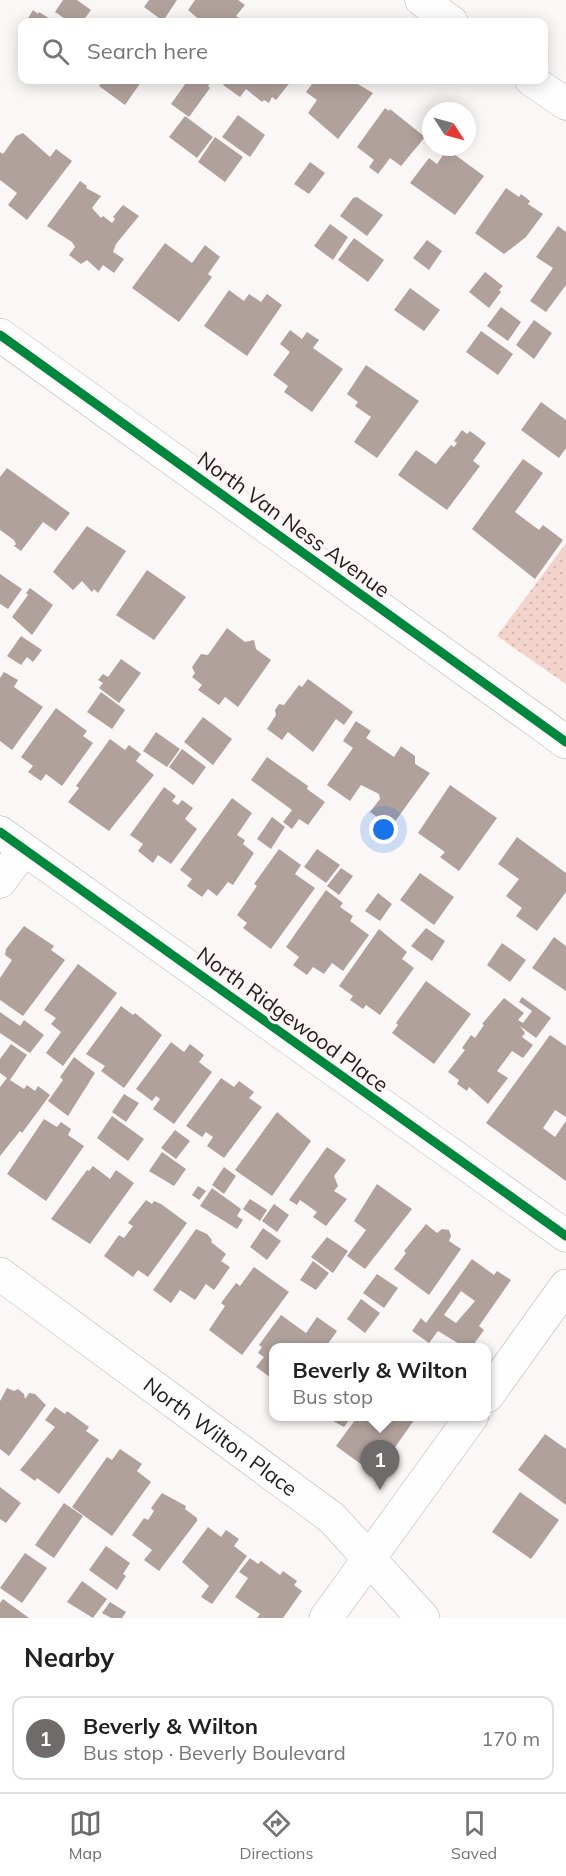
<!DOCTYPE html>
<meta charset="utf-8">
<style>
:root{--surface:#fff;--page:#f2f2f2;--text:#202124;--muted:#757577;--line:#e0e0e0;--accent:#6e6b6a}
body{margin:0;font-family:Mulish,sans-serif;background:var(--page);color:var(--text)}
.compass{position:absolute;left:422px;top:102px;width:54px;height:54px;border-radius:50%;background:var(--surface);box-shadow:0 3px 15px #0003;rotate:126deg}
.you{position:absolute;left:384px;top:830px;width:21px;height:21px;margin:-15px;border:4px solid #fff;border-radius:50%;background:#1a73e8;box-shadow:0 0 0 9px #1a73e833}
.badge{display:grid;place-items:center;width:39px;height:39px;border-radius:50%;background:var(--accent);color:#fff;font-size:20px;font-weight:700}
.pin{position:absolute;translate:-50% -50px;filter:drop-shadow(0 2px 3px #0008)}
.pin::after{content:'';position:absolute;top:32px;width:21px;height:18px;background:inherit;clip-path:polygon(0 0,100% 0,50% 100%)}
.popup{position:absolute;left:269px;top:1343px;width:222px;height:78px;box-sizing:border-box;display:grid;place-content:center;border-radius:12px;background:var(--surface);filter:drop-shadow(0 2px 4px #0005);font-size:20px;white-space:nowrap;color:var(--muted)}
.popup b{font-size:22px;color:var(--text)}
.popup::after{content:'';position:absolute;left:50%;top:100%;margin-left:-12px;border:12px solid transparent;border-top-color:var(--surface)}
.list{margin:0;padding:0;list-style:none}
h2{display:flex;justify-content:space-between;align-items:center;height:78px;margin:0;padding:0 24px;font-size:26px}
h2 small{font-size:20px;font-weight:400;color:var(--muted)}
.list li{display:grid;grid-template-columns:39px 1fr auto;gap:18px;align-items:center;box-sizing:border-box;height:84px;margin:0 12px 12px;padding:0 12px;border:2px solid var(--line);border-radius:12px}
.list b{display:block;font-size:22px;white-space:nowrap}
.list p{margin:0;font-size:20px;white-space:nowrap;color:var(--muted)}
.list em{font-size:20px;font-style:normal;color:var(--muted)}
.icon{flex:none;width:33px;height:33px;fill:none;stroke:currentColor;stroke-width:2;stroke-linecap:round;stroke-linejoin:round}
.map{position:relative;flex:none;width:566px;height:1618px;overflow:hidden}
.search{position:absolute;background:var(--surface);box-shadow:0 3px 15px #0003;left:18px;right:18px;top:18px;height:66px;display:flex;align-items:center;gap:15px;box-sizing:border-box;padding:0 21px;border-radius:12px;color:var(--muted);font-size:22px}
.sheet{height:174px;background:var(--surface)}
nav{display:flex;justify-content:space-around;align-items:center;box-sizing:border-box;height:84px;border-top:2px solid var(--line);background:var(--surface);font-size:16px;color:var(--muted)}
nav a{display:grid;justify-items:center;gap:3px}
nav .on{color:var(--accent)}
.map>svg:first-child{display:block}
</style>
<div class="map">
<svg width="566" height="1618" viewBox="0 0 566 1618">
<defs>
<pattern id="grass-dots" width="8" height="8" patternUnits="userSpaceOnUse" patternTransform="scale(1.5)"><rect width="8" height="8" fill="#f3d4cc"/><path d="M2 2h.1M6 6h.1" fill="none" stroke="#d0b6af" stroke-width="1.8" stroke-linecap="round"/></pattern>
</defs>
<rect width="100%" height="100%" fill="#fbf7f6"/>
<path fill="url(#grass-dots)" d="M 566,543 L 566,684 L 497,636 Z"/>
<path fill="#b1a19d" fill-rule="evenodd" d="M 63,0 L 77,0 L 91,10 L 82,22 L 70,22 L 55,12 Z
M 149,0 L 177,0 L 163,21 L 144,7 Z
M 195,0 L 238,0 L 245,5 L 236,16 L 245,22 L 202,22 L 188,10 Z
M 33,10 L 38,14 L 39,12 L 55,22 L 30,22 L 27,20 Z
M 104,80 L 137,80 L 141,82 L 125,105 L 99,86 Z
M 188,80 L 212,80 L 208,86 L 210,88 L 189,117 L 171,104 Z
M 227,80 L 292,80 L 276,100 L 272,97 L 269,103 L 264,100 L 262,102 L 246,89 L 240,97 L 223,85 Z
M 315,80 L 351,80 L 373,93 L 338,139 L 308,113 L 317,100 L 306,92 Z
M 385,108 L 389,111 L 390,109 L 425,137 L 401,166 L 390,158 L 378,174 L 369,167 L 374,160 L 357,147 Z
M 238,115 L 265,135 L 250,157 L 222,137 Z
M 185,116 L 213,137 L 197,158 L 169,137 Z
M 23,133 L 50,157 L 56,149 L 72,161 L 27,220 L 8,205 L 17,193 L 0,180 L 0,152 L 3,154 L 16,136 Z
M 215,137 L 243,157 L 225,182 L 198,162 Z
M 447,149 L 484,176 L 455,215 L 410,183 L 429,158 L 437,164 Z
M 310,162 L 325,173 L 309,194 L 294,184 Z
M 80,181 L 87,186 L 86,188 L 101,196 L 92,208 L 101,218 L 103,216 L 112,223 L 115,219 L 113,217 L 123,205 L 139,216 L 116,244 L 113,252 L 124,259 L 114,273 L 103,265 L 99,271 L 87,260 L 81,264 L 69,255 L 75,247 L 72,242 L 47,226 Z
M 506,188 L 519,197 L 521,194 L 530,201 L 528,204 L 543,214 L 526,237 L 504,254 L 475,233 Z
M 357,197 L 383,215 L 367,236 L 340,216 L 353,198 Z
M 330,224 L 348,237 L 333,260 L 314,246 Z
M 558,226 L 566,232 L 566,285 L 546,312 L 530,301 L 553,268 L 536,257 Z
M 354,238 L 384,260 L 368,282 L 338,260 Z
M 427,240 L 442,251 L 429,270 L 413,258 Z
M 165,243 L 192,263 L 205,245 L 220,257 L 208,274 L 212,277 L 179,322 L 132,288 Z
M 485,272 L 503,286 L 499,290 L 501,292 L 489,308 L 469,292 Z
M 410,288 L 440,310 L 424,331 L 394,310 Z
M 229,290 L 244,301 L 249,294 L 261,302 L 267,294 L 282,305 L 247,356 L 204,326 Z
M 501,307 L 521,322 L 508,341 L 487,326 Z
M 534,320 L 552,333 L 534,359 L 516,345 Z
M 290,330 L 302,339 L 307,332 L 319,340 L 313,348 L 343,369 L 312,412 L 284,392 L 288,386 L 273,375 L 290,352 L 280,344 Z
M 481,331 L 513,354 L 498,375 L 466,352 Z
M 366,365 L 419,401 L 377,458 L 354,442 L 371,417 L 355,406 L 358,402 L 347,394 Z
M 541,402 L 566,420 L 566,448 L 559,458 L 521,430 Z
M 462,430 L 467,434 L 470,431 L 486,443 L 473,461 L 480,466 L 447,510 L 398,475 L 416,450 L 436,464 L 451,445 L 454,447 L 457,443 L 454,441 Z
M 523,459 L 543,473 L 515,512 L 539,530 L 543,525 L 563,540 L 535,579 L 472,529 Z
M 7,468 L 70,513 L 56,531 L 43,522 L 21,551 L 14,546 L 16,544 L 14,540 L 0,530 L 0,477 Z
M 87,526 L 126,551 L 98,593 L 94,589 L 92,592 L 82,581 L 73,590 L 53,572 Z
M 147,570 L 186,597 L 154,640 L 116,615 Z
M 0,574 L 22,589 L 8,609 L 0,604 Z
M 30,588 L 53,605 L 32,635 L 12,617 L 28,595 L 26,593 Z
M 227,628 L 245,642 L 254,640 L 256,649 L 271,660 L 238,707 L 225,697 L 219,705 L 198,690 L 202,685 L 192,677 L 195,673 L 192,667 L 201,654 L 208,655 Z
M 21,636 L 42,650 L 33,662 L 27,657 L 21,665 L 7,656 Z
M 121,659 L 141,673 L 119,703 L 99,688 L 103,683 L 98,680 L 103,674 L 108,677 Z
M 4,672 L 18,680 L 14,687 L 43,707 L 12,750 L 0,741 L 0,678 Z
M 308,679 L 353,712 L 344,725 L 336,719 L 313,752 L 288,732 L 282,740 L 267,729 L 276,715 L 275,710 L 279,704 L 284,705 L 299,685 L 302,687 Z
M 101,692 L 125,710 L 112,729 L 87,712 Z
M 56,708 L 87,731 L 83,736 L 93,743 L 62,786 L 46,774 L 41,781 L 28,772 L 33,766 L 21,757 Z
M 203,717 L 232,739 L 213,765 L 184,742 Z
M 356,721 L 371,731 L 366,738 L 394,757 L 401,746 L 415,756 L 415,764 L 430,773 L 391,827 L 370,812 L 380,799 L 379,794 L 361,785 L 350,801 L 327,785 L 353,748 L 343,741 Z
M 156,732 L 180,749 L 167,767 L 143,751 Z
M 110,739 L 125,750 L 129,745 L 141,754 L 136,761 L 154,775 L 109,831 L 68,802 L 79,788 L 76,786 Z
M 182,749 L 206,767 L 193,785 L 169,767 Z
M 267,757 L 308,786 L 307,789 L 325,802 L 308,825 L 299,819 L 292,829 L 283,822 L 292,810 L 251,780 Z
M 450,785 L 497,818 L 459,871 L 440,857 L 445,852 L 418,833 Z
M 164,787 L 176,796 L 172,801 L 178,805 L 182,800 L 193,808 L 185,819 L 197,829 L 171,864 L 158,855 L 153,863 L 138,851 L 143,844 L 130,835 Z
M 232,798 L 252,813 L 237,835 L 245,840 L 243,844 L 254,853 L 233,885 L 228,882 L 217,896 L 208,889 L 202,897 L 187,886 L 192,879 L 180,870 Z
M 272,817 L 285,827 L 271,849 L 257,839 Z
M 517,837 L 566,873 L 566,892 L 537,931 L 516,916 L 522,908 L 506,896 L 519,879 L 498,864 Z
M 279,849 L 301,865 L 295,874 L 315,888 L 271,949 L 243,928 L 247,923 L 237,915 L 257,886 L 254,884 Z
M 317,849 L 340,865 L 326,883 L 304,867 Z
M 341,868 L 353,876 L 339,895 L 327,886 Z
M 420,873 L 454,897 L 434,925 L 400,900 Z
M 326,890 L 343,903 L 340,907 L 353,916 L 350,921 L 369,935 L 343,971 L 332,963 L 324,974 L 313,967 L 307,975 L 293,965 L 299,957 L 286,947 Z
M 378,893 L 392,904 L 380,921 L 365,911 Z
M 24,926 L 54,946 L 51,950 L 65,960 L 23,1016 L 0,1000 L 0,978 L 12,960 L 5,955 L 6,949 Z
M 426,928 L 445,941 L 432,961 L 411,946 Z
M 379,929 L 407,952 L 402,959 L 414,968 L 380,1015 L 366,1005 L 363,1009 L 350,1000 L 353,996 L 339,986 Z
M 554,937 L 566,946 L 566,991 L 532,968 Z
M 502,943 L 526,960 L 510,982 L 487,965 Z
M 78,964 L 117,993 L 63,1066 L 46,1053 L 61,1032 L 51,1024 L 56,1018 L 44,1010 Z
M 426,981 L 471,1014 L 434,1064 L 392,1033 L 398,1025 L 396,1023 Z
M 522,997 L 551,1018 L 536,1038 L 520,1026 L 525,1033 L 522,1037 L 533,1045 L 523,1058 L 512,1051 L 497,1071 L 508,1078 L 488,1104 L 469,1087 L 467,1091 L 457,1084 L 459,1080 L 448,1072 L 465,1050 L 462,1048 L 471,1035 L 475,1038 L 484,1025 L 482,1024 L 504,998 L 524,1013 L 518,1020 L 523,1023 L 532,1011 L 519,1002 Z
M 121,1006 L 133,1015 L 135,1013 L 162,1035 L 124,1088 L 101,1071 L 105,1066 L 86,1054 Z
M 0,1012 L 20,1026 L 24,1020 L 44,1035 L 30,1053 L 0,1033 Z
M 550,1035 L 566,1046 L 566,1117 L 555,1110 L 543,1128 L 555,1137 L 566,1121 L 566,1181 L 486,1123 Z
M 171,1042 L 184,1052 L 190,1044 L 204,1055 L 199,1062 L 212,1072 L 174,1124 L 153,1109 L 160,1099 L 156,1096 L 152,1101 L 136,1089 Z
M 11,1044 L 27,1055 L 10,1080 L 24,1089 L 27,1085 L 35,1091 L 38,1086 L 50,1095 L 22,1133 L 20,1131 L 0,1156 L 0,1087 L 7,1078 L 0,1073 L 0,1059 Z
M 74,1057 L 95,1073 L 68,1116 L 48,1101 L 63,1080 L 60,1077 Z
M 221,1078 L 234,1087 L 239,1081 L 254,1092 L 249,1098 L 262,1107 L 224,1158 L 207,1146 L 213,1137 L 206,1132 L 202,1137 L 186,1126 Z
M 124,1094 L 139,1103 L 126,1122 L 112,1112 Z
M 277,1112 L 311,1141 L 272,1196 L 235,1170 Z
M 112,1116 L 144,1139 L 128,1161 L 97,1138 Z
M 44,1119 L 57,1127 L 61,1122 L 71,1129 L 68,1135 L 84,1146 L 46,1201 L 7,1174 Z
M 175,1130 L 190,1141 L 176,1159 L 161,1148 Z
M 327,1147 L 346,1160 L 334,1176 L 338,1186 L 334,1191 L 347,1199 L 326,1226 L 313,1217 L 317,1212 L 300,1200 L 297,1205 L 289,1200 Z
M 162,1152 L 186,1169 L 174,1186 L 149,1171 Z
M 93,1166 L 110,1179 L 116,1170 L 134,1183 L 90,1244 L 51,1219 L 87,1170 L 89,1171 Z
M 224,1167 L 236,1176 L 224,1194 L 212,1185 Z
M 377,1184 L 412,1209 L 365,1269 L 347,1256 L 366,1230 L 354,1221 Z
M 198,1186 L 206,1191 L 199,1200 L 192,1195 Z
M 212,1188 L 241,1209 L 237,1216 L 243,1220 L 237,1229 L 200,1206 Z
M 250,1199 L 267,1210 L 260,1221 L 243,1209 Z
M 146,1200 L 152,1204 L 154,1201 L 161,1204 L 187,1223 L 148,1277 L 138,1270 L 133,1277 L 104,1256 L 119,1235 L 124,1238 L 133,1226 L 128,1223 Z
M 274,1204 L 289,1215 L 277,1232 L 262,1221 Z
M 426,1224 L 437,1233 L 442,1229 L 449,1230 L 451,1236 L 449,1241 L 461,1249 L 429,1295 L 394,1269 L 406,1253 L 404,1251 Z
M 263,1228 L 281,1241 L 267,1260 L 250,1247 Z
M 196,1229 L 207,1234 L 212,1240 L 211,1242 L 226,1254 L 221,1261 L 230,1267 L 214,1290 L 206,1284 L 195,1300 L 180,1290 L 171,1303 L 153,1290 Z
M 327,1237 L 348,1251 L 333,1273 L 311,1257 Z
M 472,1259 L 494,1275 L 497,1271 L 511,1280 L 479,1326 L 484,1330 L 471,1348 L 466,1348 L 438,1331 L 429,1343 L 412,1331 L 421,1318 L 426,1323 ZM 461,1291 L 475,1301 L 456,1323 L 444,1315 Z
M 313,1261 L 329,1273 L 316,1290 L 300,1280 Z
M 254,1267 L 289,1292 L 242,1355 L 209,1330 L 225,1306 L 221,1303 L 236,1283 L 240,1286 Z
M 377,1274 L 398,1288 L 384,1308 L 363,1293 Z
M 361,1299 L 380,1313 L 365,1333 L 347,1319 Z
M 281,1315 L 306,1333 L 317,1317 L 337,1331 L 325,1348 L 274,1348 L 274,1380 L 256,1367 L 264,1357 L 258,1353 L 262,1347 L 259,1345 Z
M 7,1388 L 14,1391 L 18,1389 L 24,1394 L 25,1399 L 29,1393 L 35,1394 L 46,1405 L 9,1456 L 0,1449 L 0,1401 Z
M 55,1407 L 65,1414 L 67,1411 L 89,1427 L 86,1431 L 99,1440 L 59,1494 L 37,1478 L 35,1481 L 20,1470 L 55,1427 L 45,1420 Z
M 324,1416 L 352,1416 L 344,1427 Z
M 358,1416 L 417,1416 L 391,1453 L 395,1456 L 380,1478 L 336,1446 Z
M 545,1434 L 566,1449 L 566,1505 L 518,1470 Z
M 120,1449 L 142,1464 L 137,1471 L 151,1482 L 112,1536 L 72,1507 L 107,1457 L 112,1460 Z
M 0,1487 L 21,1503 L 6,1523 L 0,1519 Z
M 520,1492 L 559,1520 L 531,1559 L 492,1532 Z
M 162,1493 L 186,1506 L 185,1509 L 197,1518 L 197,1521 L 159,1571 L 144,1560 L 152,1550 L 132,1535 L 144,1518 L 148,1520 L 154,1511 L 151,1508 Z
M 64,1503 L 83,1516 L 54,1558 L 35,1545 Z
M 208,1527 L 221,1537 L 226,1530 L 239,1539 L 234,1546 L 247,1556 L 212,1604 L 201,1597 L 209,1586 L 182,1562 Z
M 106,1546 L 130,1563 L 123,1574 L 126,1576 L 117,1590 L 89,1570 Z
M 25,1553 L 47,1568 L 22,1603 L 0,1588 Z
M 250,1558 L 258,1564 L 261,1561 L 280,1575 L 283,1571 L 297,1581 L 294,1585 L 302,1591 L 283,1618 L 257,1618 L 260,1614 L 235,1597 L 248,1578 L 239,1572 Z
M 82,1581 L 107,1599 L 93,1618 L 67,1602 Z
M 3,1599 L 29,1618 L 0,1618 L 0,1603 Z
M 110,1602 L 126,1612 L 122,1618 L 111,1618 L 102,1613 Z"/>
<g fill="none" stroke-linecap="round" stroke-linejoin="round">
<g stroke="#b9b6b5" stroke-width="33">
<path id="minor" d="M 421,0 L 452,22
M 531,80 L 566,104
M 0,832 L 566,1236
M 0,882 L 24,849"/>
</g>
<g stroke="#b9b6b5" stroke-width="34">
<path id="tertiary" d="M 0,335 L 566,742"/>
</g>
<g stroke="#b9b6b5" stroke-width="34">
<g id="secondary">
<path id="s1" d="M 0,1274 L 332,1518 L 423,1618"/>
<path d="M 487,1396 L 566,1286"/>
<path d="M 326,1618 L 472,1416"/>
</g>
</g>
<use href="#minor" stroke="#fefefe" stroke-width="32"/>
<use href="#tertiary" stroke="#fefefe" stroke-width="33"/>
<use href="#secondary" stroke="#fefefe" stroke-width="33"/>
<g stroke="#fdf6f4" stroke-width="13">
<path id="cycleway" d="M 0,335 L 566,742
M 0,832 L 566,1236"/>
</g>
<use href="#cycleway" stroke="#00873e" stroke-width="9"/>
</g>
<g text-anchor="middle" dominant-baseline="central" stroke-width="6" stroke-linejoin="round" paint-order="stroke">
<g font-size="21" fill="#22201f" stroke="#fdf6f4">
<text transform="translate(294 524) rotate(36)">North Van Ness Avenue</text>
<text transform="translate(293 1019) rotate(36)">North Ridgewood Place</text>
<text stroke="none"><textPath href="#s1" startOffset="274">North Wilton Place</textPath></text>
</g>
</g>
</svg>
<svg class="compass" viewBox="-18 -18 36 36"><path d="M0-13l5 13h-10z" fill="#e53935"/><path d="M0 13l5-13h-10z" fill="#757577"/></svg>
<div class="you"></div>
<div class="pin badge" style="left:380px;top:1490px">1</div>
<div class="popup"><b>Beverly &amp; Wilton</b>Bus stop</div>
<div class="search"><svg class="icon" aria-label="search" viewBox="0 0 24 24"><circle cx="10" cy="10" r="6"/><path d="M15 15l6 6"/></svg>Search here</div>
</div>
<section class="sheet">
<h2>Nearby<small></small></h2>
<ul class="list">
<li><span class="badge">1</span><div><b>Beverly &amp; Wilton</b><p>Bus stop · Beverly Boulevard</p></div><em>170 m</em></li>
</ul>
</section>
<nav>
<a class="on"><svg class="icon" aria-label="map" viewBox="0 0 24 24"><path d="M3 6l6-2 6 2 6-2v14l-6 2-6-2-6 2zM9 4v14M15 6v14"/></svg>Map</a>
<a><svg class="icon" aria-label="directions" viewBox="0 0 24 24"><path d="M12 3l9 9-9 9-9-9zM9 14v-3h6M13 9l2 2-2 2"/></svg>Directions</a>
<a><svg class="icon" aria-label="saved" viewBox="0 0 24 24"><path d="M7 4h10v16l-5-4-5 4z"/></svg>Saved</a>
</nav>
